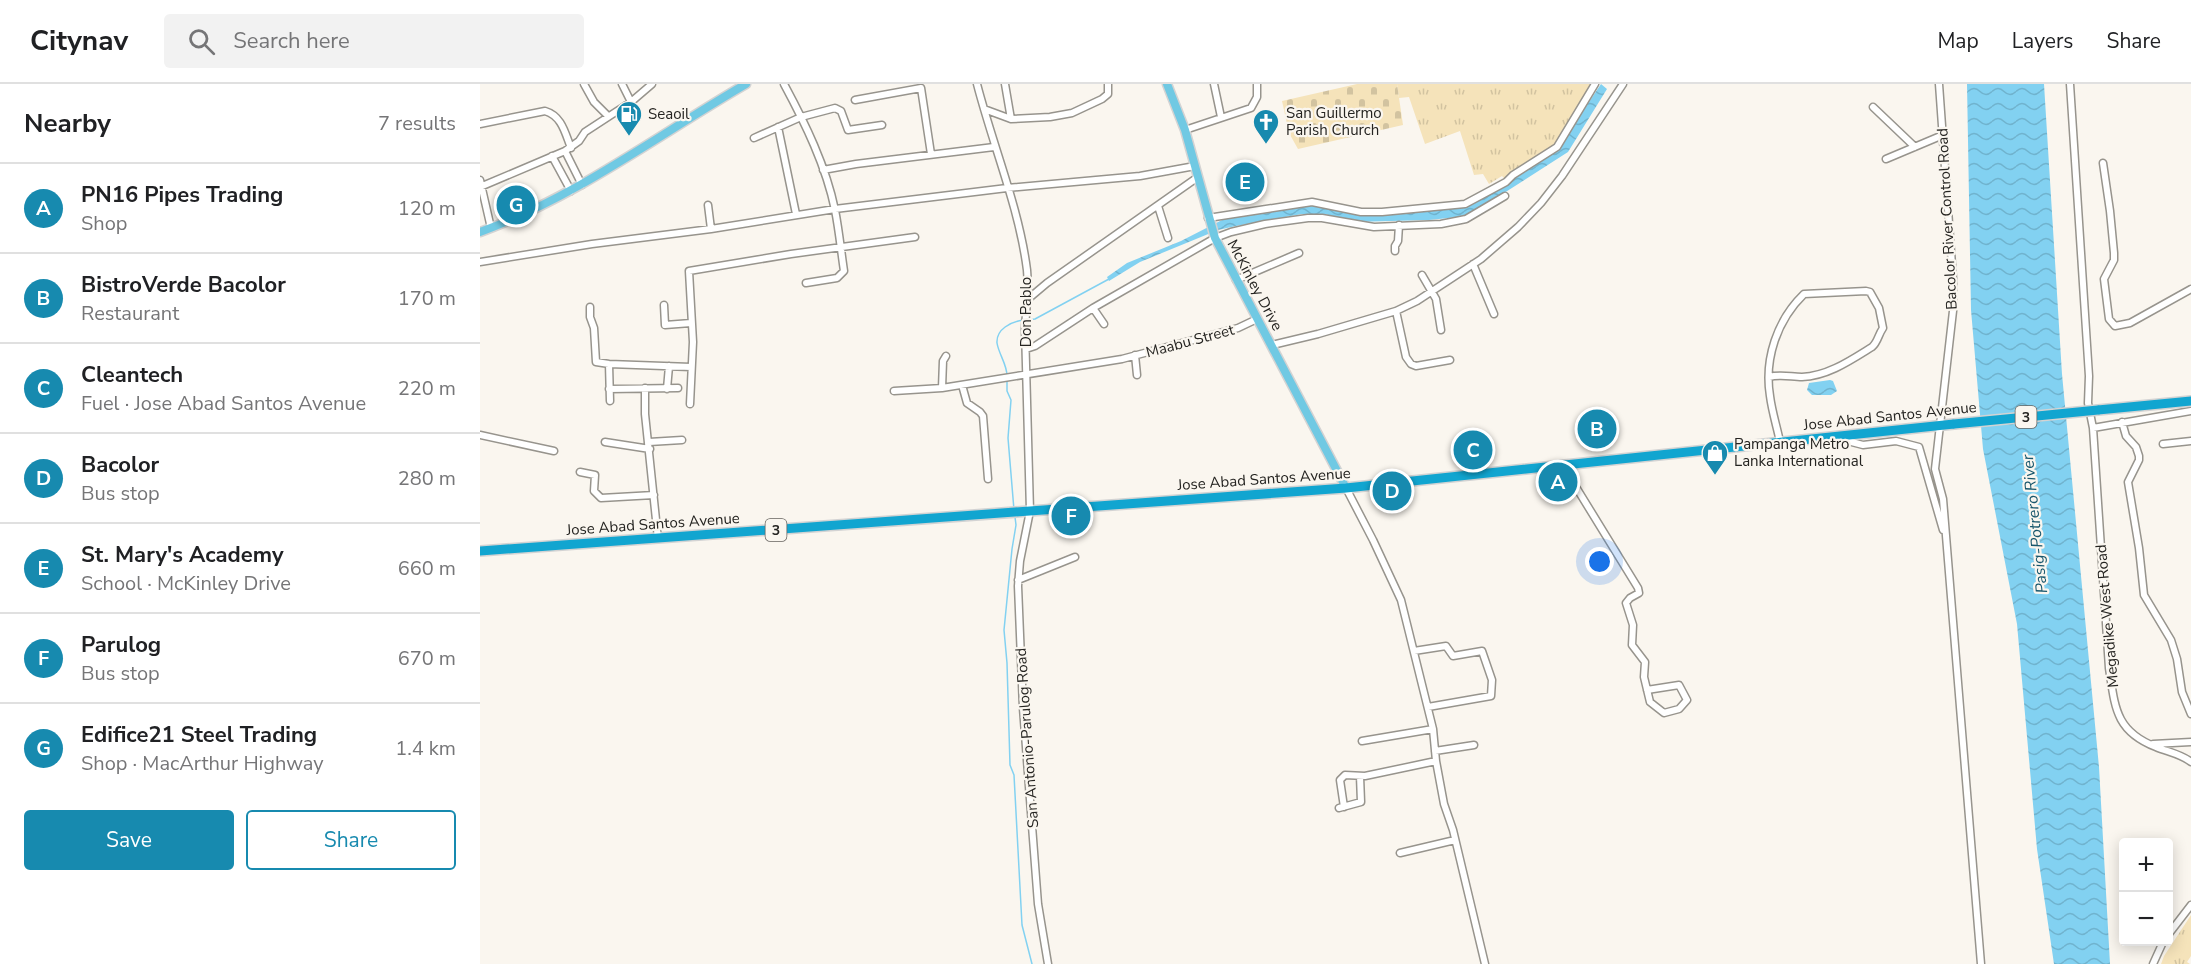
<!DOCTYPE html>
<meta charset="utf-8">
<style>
:root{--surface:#fff;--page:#f2f2f2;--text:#202124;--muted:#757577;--line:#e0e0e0;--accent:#178aaf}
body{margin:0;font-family:"Nunito Sans",sans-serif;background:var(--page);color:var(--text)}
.controls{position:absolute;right:18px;bottom:18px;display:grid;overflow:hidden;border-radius:6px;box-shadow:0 3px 15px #0003}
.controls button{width:54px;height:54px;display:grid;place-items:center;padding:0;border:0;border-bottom:2px solid var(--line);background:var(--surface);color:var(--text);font:30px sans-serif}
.you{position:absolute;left:1120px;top:478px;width:21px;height:21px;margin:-15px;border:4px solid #fff;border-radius:50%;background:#1a73e8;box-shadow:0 0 0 9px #1a73e833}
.badge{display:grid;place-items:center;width:39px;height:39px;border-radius:50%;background:var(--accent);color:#fff;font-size:20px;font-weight:700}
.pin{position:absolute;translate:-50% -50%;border:3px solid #fff;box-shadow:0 2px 6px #0006}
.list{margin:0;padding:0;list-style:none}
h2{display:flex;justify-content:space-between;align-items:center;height:78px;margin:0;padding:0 24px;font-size:26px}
h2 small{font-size:20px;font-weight:400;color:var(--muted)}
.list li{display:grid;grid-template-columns:39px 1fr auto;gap:18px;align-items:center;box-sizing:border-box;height:90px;padding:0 24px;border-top:2px solid var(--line)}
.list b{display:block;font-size:22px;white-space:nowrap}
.list p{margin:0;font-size:20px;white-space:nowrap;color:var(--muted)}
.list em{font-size:20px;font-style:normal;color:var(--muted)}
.actions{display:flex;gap:12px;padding:18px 24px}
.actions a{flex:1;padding:14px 0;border:2px solid var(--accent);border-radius:6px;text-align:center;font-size:21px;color:var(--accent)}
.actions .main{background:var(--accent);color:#fff}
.icon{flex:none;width:33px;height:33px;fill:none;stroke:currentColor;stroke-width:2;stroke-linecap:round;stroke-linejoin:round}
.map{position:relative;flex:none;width:1711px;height:880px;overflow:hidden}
header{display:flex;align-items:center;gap:36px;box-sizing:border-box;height:84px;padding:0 30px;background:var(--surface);border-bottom:2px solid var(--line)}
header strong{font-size:28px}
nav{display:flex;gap:33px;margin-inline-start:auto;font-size:21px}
.search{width:420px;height:54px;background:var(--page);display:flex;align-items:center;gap:15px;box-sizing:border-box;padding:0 21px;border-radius:6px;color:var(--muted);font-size:22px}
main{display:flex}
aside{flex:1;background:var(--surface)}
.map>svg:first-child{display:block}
</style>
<header>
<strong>Citynav</strong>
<div class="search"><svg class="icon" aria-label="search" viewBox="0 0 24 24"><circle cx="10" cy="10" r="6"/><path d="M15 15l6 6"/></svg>Search here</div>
<nav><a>Map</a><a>Layers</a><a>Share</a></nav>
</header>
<main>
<aside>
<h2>Nearby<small>7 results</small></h2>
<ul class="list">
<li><span class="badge">A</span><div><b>PN16 Pipes Trading</b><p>Shop</p></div><em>120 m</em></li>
<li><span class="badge">B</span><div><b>BistroVerde Bacolor</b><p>Restaurant</p></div><em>170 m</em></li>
<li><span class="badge">C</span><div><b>Cleantech</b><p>Fuel · Jose Abad Santos Avenue</p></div><em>220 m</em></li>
<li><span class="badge">D</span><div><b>Bacolor</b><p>Bus stop</p></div><em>280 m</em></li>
<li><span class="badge">E</span><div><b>St. Mary's Academy</b><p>School · McKinley Drive</p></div><em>660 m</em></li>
<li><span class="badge">F</span><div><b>Parulog</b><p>Bus stop</p></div><em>670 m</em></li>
<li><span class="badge">G</span><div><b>Edifice21 Steel Trading</b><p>Shop · MacArthur Highway</p></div><em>1.4 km</em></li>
</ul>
<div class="actions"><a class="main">Save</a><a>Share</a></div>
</aside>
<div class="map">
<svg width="1711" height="880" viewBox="0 0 1711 880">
<defs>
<pattern id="grass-tufts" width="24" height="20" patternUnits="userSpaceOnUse" patternTransform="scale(1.5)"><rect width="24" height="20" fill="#f5e3ba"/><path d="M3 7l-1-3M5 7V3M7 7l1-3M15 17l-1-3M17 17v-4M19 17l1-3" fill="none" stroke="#d2c3a0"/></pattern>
<pattern id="cemetery-stones" width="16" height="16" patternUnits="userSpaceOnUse" patternTransform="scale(1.5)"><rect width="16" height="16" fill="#f5e3ba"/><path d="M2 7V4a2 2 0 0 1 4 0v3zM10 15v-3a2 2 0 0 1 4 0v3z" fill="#d2c3a0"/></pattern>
<pattern id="water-waves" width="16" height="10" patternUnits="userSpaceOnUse" patternTransform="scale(1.5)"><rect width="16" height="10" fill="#82d1f1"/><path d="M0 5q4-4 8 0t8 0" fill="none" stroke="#70b3ce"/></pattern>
</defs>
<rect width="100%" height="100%" fill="#faf6ef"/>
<path fill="url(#grass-tufts)" d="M 917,0 L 1114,0 L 1074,63 L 1025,95 L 1022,92 L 1009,100 L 1003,90 L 994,91 L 980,47 L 945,60 L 929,13 L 919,14 Z
M 1711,831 L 1711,872 L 1707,878 L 1710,880 L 1681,880 L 1684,872 Z"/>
<path fill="url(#cemetery-stones)" d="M 877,0 L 917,0 L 923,41 L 818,65 L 809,49 L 802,17 Z"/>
<path fill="url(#water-waves)" d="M 1121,0 L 1127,5 L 1088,68 L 988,132 L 949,136 L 874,138 L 845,130 L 822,130 L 756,142 L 738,146 L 660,178 L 629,197 L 627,193 L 647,179 L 701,157 L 744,135 L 775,129 L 829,120 L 879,129 L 924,129 L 992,121 L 1076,67 Z
M 1487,0 L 1564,0 L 1582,290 L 1619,683 L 1630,880 L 1574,880 L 1557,765 L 1537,540 L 1503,365 L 1491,226 Z
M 1350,296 L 1353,297 L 1357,307 L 1351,311 L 1332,311 L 1327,306 L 1329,299 Z"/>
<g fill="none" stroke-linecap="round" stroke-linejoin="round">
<path stroke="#82d1f1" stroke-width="1.5" d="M 548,236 L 555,235 L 629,195
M 527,292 C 527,280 519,271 517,259 C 516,245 531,238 543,236
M 527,297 L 527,307 L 531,316 L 528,354 L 534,426
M 535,433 L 536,441 L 532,465 L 524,546 L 527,579 L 530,681 L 534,691 L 542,841 L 552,880"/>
<g stroke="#97948d" stroke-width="9">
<path id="minor" d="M 104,0 L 114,18 L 128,32
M 142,0 L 151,18
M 304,0 C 325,39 346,82 355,126 C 359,146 361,167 364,187 L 357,194 L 326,199
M 497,0 C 513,62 539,123 547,186 C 549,206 546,225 545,245 L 550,427 L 540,477 L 538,502 L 543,624 L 558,820 L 568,880
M 525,0 L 531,35
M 734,0 L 741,33
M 1459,0 L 1473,195 L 1473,227 L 1455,385 L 1463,415 L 1501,880
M 1590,0 L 1609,292 L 1608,319 L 1613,344 L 1629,584 C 1635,623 1635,647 1676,663 C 1688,668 1701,670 1711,678
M 375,16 L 441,4 L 451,70
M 1393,23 L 1435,63
M 504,25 L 531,35 L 570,33 L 592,29 L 622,15 L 628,10 L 628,0
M 0,40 L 65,27 C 82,32 85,49 91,64
M 298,43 L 316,130
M 705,46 L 771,24 L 777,13 L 777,0
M 274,54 L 321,33 L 355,24 L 361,27 L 368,46 L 402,41
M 72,72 L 91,107
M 1406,75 L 1463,51
M 1623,79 L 1630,127 L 1634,169 L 1634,176 L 1624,195 L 1629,235 L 1635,242 L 1650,239 L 1711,205
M 343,86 L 376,80 L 514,63
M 0,96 L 11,144
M 102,101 L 85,67 L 99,57 L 105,48 L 151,18 L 172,0
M 0,103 L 85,67
M 228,121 L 231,145
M 678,122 L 688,154
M 728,134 L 832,118 L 881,128 L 902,128 L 985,120 L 1026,98 L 1033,91 L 1077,63 L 1115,0
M 915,167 L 915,162 L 918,157 L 919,141
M 0,178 L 112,160 L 231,145 L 355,125 L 527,104 L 660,92 L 715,82
M 993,180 L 1014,230
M 942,191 L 956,215 L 961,246
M 756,196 L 819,169
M 548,215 L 567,199 L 718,93
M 184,221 L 185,241 L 211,239
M 110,223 L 110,233 L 114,244 L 116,278 L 129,280 L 211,283
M 613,224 L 624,240
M 916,227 L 926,273 L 931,280 L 936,282 L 970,276
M 792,261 L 838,250 L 916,227 L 937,217 L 1001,175 L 1038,143 L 1061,119 L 1082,92 L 1143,0
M 546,265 L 555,262 L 613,224 L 735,154 L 751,148 L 785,140 L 828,134 L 842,134 L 894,143 L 961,140 L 986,135 L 1025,112
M 655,271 L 657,291
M 129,280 L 130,317
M 1289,293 C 1301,290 1311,293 1322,293 C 1348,292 1371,276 1392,263 C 1398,258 1398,251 1403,244 L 1399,224 L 1390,208 L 1386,207 L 1324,210 C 1297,236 1284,275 1290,312 C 1292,328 1297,343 1300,358
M 482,301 L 487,319 L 500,328 L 503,332 L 508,395
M 165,304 L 165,330 L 178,455
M 462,304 L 463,277 L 466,272
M 129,305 L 198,304
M 187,305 L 189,282
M 414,307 L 462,304 L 642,275 L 758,244 L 777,235
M 210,320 L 213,258 L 209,187 L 311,170 L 435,153
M 1642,338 L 1646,352 L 1656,363 L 1659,372 L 1659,376 L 1648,398 L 1659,464 L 1664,511 L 1691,556 L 1697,575 L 1702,608 L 1711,630
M 1613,344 L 1711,327
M 0,351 L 74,367
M 1356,354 L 1383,361 L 1416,357 L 1439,363 L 1463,446
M 125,358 L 170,365
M 169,358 L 202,356
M 1683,360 L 1711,357
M 1083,382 L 1158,504 L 1159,509 L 1150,514 L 1146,519 L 1153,541 L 1152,561 L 1165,578 L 1164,593 L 1170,618 L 1184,629 L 1199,625 L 1207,616 L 1199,601 L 1167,606
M 100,388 L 115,391 L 114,407 L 121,414 L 174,411
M 866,404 L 893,456 L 921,516 L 953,645 L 956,677 L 964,720 L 973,746 L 1005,880
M 538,496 L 595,473
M 934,567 L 966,562 L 973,572 L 1002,567 L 1012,596 L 1011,612 L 948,623
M 882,657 L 953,645
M 1673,660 L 1711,658
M 955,667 L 994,661
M 864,723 L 860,696 L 865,691 L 885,692 L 956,677
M 859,724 L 881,718 L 880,692
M 920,769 L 975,756
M 1688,851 L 1711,821
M 1673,880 L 1683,858"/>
</g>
<g stroke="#d3d3d3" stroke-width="11">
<path id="major" d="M 687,0 L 705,46 L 735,154 L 866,404
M 0,148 C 96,113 178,51 266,0"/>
</g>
<g stroke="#d3d3d3" stroke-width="12">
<path id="highway" d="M 1618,326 L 1711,317
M 0,467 L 866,404 L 1474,340"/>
</g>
<use href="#minor" stroke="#fff" stroke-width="6"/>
<use href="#major" stroke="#70c9e3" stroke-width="8"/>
<use href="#highway" stroke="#11a5d0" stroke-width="9"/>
<g stroke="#d3d3d3" stroke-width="12" stroke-linecap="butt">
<path id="highway-bridge" d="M 1474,340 L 1618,326"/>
</g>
<use href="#highway-bridge" stroke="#11a5d0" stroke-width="9"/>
</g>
<defs>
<g id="fuel-pin" transform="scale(1.35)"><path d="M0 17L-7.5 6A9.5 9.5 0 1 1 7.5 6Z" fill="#178aaf" stroke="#faf6ef"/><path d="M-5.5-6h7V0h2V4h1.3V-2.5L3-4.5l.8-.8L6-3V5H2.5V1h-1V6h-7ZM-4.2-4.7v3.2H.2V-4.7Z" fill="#fff"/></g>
<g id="church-pin" transform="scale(1.35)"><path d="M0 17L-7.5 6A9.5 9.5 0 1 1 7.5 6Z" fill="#178aaf" stroke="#faf6ef"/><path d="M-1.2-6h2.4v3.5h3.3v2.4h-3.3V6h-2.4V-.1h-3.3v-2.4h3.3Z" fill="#fff"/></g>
<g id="shop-pin" transform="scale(1.35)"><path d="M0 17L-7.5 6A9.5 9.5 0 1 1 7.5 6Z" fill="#178aaf" stroke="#faf6ef"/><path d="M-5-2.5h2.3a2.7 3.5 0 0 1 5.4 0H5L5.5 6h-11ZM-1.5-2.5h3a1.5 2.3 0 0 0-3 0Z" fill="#fff"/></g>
</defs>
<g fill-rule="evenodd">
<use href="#fuel-pin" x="149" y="30"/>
<use href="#church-pin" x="786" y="38"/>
<use href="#shop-pin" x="1235" y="369"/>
</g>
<g text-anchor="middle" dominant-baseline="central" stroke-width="4.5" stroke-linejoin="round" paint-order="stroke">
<g fill="#faf6ef" stroke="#65635f" stroke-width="1.5">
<rect x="1535.5" y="322" width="21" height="22" rx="4.5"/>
<rect x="285.5" y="435" width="21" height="22" rx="4.5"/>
</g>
<g font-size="14" font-weight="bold" fill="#252421">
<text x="1546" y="333">3</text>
<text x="296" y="446">3</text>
</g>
<g font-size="15" fill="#252421" stroke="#faf6ef" text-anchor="start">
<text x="806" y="29">San Guillermo<tspan x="806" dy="17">Parish Church</tspan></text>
<text x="168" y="30">Seaoil</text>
<text x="1254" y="360">Pampanga Metro<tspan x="1254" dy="17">Lanka International</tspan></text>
</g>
<g font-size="15" fill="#252421" stroke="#faf6ef">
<text transform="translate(1467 135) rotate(-93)">Bacolor River Control Road</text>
<text transform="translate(775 201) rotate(62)">McKinley Drive</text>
<text transform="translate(546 228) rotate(-90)">Don Pablo</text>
<text transform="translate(710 257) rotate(-15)">Maabu Street</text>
<text transform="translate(1410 332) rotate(-6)">Jose Abad Santos Avenue</text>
<text transform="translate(784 395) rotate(-4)">Jose Abad Santos Avenue</text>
<text transform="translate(173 440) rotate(-4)">Jose Abad Santos Avenue</text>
<text transform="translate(1627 532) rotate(-95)">Megadike West Road</text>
<text transform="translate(547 654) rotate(-94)">San Antonio-Parulog Road</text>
</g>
<g font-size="16" font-style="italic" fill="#18576d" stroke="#faf6ef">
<text transform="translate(1555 440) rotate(-96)">Pasig-Potrero River</text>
</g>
</g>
</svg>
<div class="controls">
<button>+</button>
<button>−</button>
</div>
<div class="you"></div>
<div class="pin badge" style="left:1078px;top:398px">A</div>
<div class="pin badge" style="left:1117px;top:345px">B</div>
<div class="pin badge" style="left:993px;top:366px">C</div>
<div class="pin badge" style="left:912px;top:407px">D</div>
<div class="pin badge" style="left:765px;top:98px">E</div>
<div class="pin badge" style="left:591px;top:432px">F</div>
<div class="pin badge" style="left:36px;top:121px">G</div>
</div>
</main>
